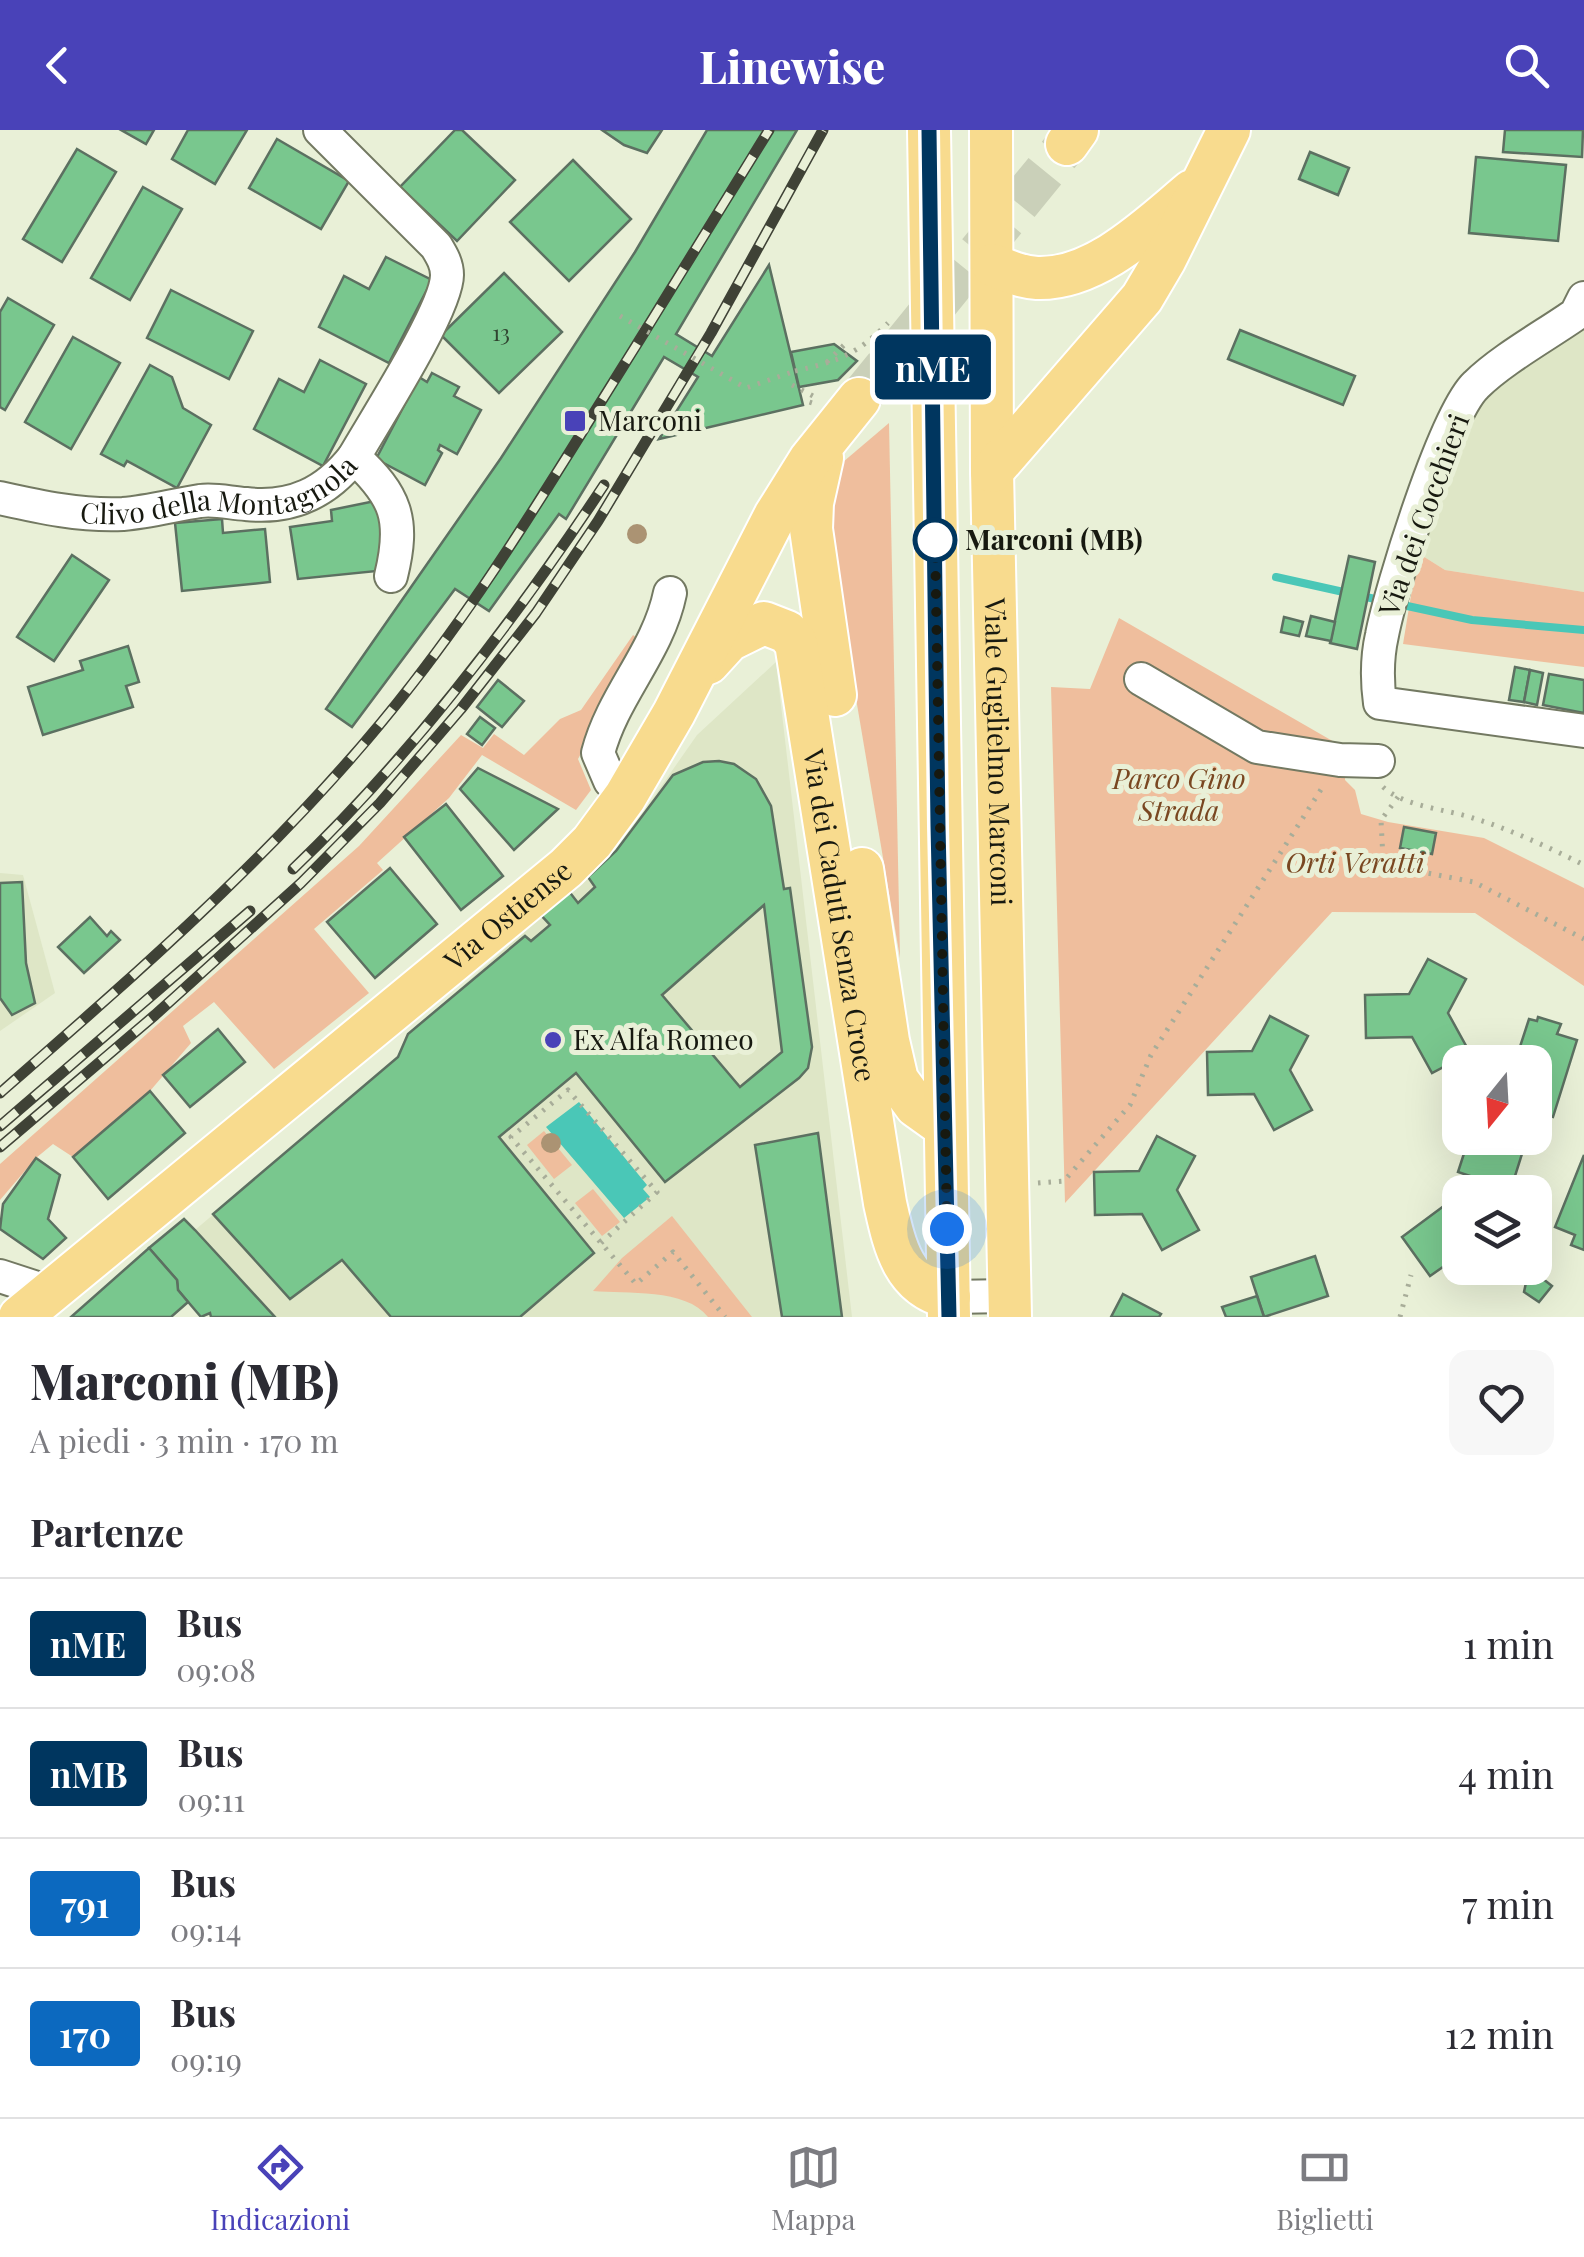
<!DOCTYPE html>
<html lang="it">
<head>
<meta charset="utf-8">
<style>
  body { margin:0; font-family:"Playfair Display",serif; background:#f7f7f7; color:#2b2b33; height:100vh; display:flex; flex-direction:column; font-size:38px; white-space:nowrap }
  * { box-sizing:border-box; margin:0 }
  p { font-size:32px; color:#7c7c81 }
  .icon { flex:none; width:55px; height:55px; fill:none; stroke:currentColor; stroke-width:2; stroke-linecap:round; stroke-linejoin:round }
  .map { position:relative; height:1187px; overflow:hidden }
  .side { display:flex; flex-direction:column; background:#fff; flex:1 }
  .side>* { flex:none }
  .badge { padding:0 20px; border-radius:8px; font-size:35px; line-height:65px }
  .needle { width:65px; rotate:198deg }
  .fabs { position:absolute; left:1442px; top:915px; display:grid; gap:20px }
  .fabs a { display:grid; place-items:center; width:110px; height:110px; border-radius:20px; background:#fff; box-shadow:0 10px 40px #0002; font-size:50px }
  .you { position:absolute; width:50px; height:50px; margin:-25px; border:8px solid #fff; border-radius:50%; background:#1a73e8; box-shadow:0 0 0 15px #1a73e833 }
  .map>.badge { position:absolute; translate:-50% -50%; box-shadow:0 0 0 5px #fff }
  h2 { padding:0 30px; font-size:38px; line-height:90px }
  .round { display:grid; place-items:center; flex:none; width:105px; height:105px; border-radius:20px; background:#f7f7f7 }
  .head { display:flex; align-items:center; justify-content:space-between; height:170px; padding:0 30px }
  h1 { font-size:48px; font-weight:800; line-height:75px }
  ul { padding:0; list-style:none }
  li { display:flex; align-items:center; gap:30px; height:130px; padding:0 30px; border-top:2px solid #e1e1e2 }
  li div { flex:1 }
  li b { display:block; font-size:38px }
  li em { font-style:normal }
  li .badge { min-width:110px; font-weight:700; text-align:center }
  header { display:flex; justify-content:space-between; align-items:center; height:130px; padding:0 30px; background:#4942b8; color:#fff; font-size:45px; font-weight:800 }
  .tab-bar { display:flex; justify-content:space-around; align-items:center; height:140px; border-top:2px solid #e1e1e2; background:#fff; font-size:28px; color:#7c7c81 }
  .tab-bar a { display:grid; justify-items:center; gap:5px }
  .tab-bar .current { color:#4942b8 }
  .map>svg:first-child { display:block }
  .built { fill:#dee6c6 }
  .green { fill:#efbe9d }
  .water { fill:#4ac7b7 }
  .lines { fill:none; stroke-linecap:round; stroke-linejoin:round }
  .stream { stroke:#4ac7b7; stroke-width:8 }
  .building { fill:#79c78e; stroke:#5c7061; stroke-width:2.5; fill-rule:evenodd }
  .major-tunnel { stroke:#cad0b9; stroke-width:42; stroke-dasharray:42 21; stroke-linecap:butt }
  .minor-casing { stroke:#737962; stroke-width:36 }
  .major-casing { stroke:#fff; stroke-width:46 }
  .path { stroke:#a8ad99; stroke-width:5; stroke-dasharray:2.5 8; stroke-linecap:butt }
  .minor { stroke:#fff; stroke-width:32 }
  .major { stroke:#f8db8e; stroke-width:42 }
  .rail-casing { stroke:#3f4236; stroke-width:11 }
  .rail { stroke:#e9f0d7; stroke-width:8; stroke-dasharray:22; stroke-linecap:butt }
  .path-bridge { stroke:#a8ad99; stroke-width:5; stroke-dasharray:2.5 8; stroke-linecap:butt }
  .tree { fill:#ab9373 }
  .line-casing { stroke:#fff; stroke-width:22 }
  .line { stroke:#00365f; stroke-width:15 }
  .walk { stroke:#171910; stroke-width:10; stroke-dasharray:0 18 }
  .poi-dot { fill:#4942b8; stroke:#e9f0d7; stroke-width:4 }
  .stop-dot { fill:#fff; stroke:#00365f; stroke-width:5 }
  .labels { text-anchor:middle; stroke-width:10; stroke-linejoin:round; paint-order:stroke }
  .number-label { font-size:22px; fill:#304430 }
  .poi-label { font-size:28px; fill:#171910; stroke:#e9f0d7; text-anchor:start }
  .street-label { font-size:28px; fill:#171910; stroke:#e9f0d7 }
  .stop-label { font-size:28px; font-weight:bold; fill:#171910; stroke:#e9f0d7; text-anchor:start }
  .park-label { font-size:28px; font-style:italic; fill:#794721; stroke:#e9f0d7 }
</style>
</head>
<body>
<header><svg class="icon" aria-label="back" viewBox="0 0 24 24"><path d="M15 5l-7 7 7 7"/></svg>Linewise<svg class="icon" aria-label="search" viewBox="0 0 24 24"><circle cx="10" cy="10" r="6"/><path d="M15 15l6 6"/></svg></header>
<div class="map">
<svg width="1584" height="1187" viewBox="0 0 1584 1187">
  <rect width="100%" height="100%" fill="#e9f0d7"/>
  <!-- built -->
  <g class="built">
    <path d="M1584,194V462L1445,440L1418,423L1472,278Z"/>
    <path d="M776,532L852,1187H275L195,1100L398,928L408,904L616,721L697,605Z"/>
    <path d="M0,743L23,745L55,863L0,901Z"/>
  </g>
  <!-- green -->
  <g class="green">
    <path d="M889,293L900,828L831,421L830,371L836,338Z"/>
    <path d="M1418,423L1445,440L1584,462V537L1403,514Z"/>
    <path d="M1119,488L1336,613H1347L1345,650L1355,660L1361,684L1388,692L1484,708L1584,758V856L1475,783L1332,782L1065,1073L1051,557L1090,559Z"/>
    <path d="M633,505L641,511L578,629L591,660L576,680L482,625L449,668L377,733L383,740L314,799L369,863L274,939L214,872L183,896L191,913L150,961L73,1027L53,1014L36,1028L0,1070V1034L359,716L461,605L483,618L494,604L524,625L560,589L581,580Z"/>
    <path d="M544,1001L572,1035L554,1049L527,1015Z"/>
    <path d="M593,1059L620,1092L602,1106L575,1073Z"/>
    <path d="M672,1086L752,1187H708C686,1158 626,1164 593,1161L622,1128Z"/>
  </g>
  <!-- water -->
  <path class="water" d="M579,972L647,1055L643,1059L650,1067L624,1088L546,997Z"/>
  <g class="lines">
    <!-- stream -->
    <g class="stream">
      <path d="M1276,447L1384,471"/>
      <path d="M1398,474L1472,490L1584,500"/>
    </g>
  </g>
  <!-- building -->
  <g class="building">
    <path d="M121,0H154L146,14Z"/>
    <path d="M188,0H247L215,54L172,29Z"/>
    <path d="M455,0H462L515,50L457,111L400,57Z"/>
    <path d="M602,0H662L647,23L624,15Z"/>
    <path d="M707,0H797L676,204L712,226L769,135L803,275L659,309L698,247L664,227L566,389L559,384L489,481L455,459L352,597L326,579L501,328L635,122Z"/>
    <path d="M1505,0H1583L1582,27L1503,22Z"/>
    <path d="M277,9L349,51L321,99L249,58Z"/>
    <path d="M77,19L116,42L62,132L23,109Z"/>
    <path d="M1310,22L1349,38L1338,65L1299,49Z"/>
    <path d="M1476,27L1566,35L1558,111L1469,103Z"/>
    <path d="M573,30L631,89L569,151L510,92Z"/>
    <path d="M143,57L182,79L130,170L91,148Z"/>
    <path d="M386,127L432,150L389,233L319,197L344,146L369,159Z"/>
    <path d="M504,143L562,202L499,263L441,205Z"/>
    <path d="M171,160L253,201L229,249L147,208Z"/>
    <path d="M8,168L54,195L5,280L0,277V182Z"/>
    <path d="M1240,200L1355,246L1343,275L1228,229Z"/>
    <path d="M73,207L120,233L71,319L25,292Z"/>
    <path d="M834,214L857,231L838,250L799,257L791,222Z"/>
    <path d="M320,230L366,254L323,336L254,299L279,249L304,262Z"/>
    <path d="M150,235L172,247L183,278L211,295L177,358L127,331L124,336L101,324Z"/>
    <path d="M432,243L459,257L454,266L481,280L457,324L440,315L438,320L442,323L425,355L376,329L419,247L427,252Z"/>
    <path d="M380,370L387,440L298,449L290,397L332,391L331,380Z"/>
    <path d="M222,389L223,403L265,399L270,452L182,461L175,393Z"/>
    <path d="M72,425L109,450L54,531L17,507Z"/>
    <path d="M1349,426L1375,432L1357,519L1330,513Z"/>
    <path d="M1311,486L1335,492L1331,511L1306,506Z"/>
    <path d="M1284,487L1303,492L1299,506L1281,502Z"/>
    <path d="M128,516L139,552L126,556L133,577L43,605L28,557L83,540L80,531Z"/>
    <path d="M1515,537L1530,540L1524,572L1509,570Z"/>
    <path d="M1530,540L1543,543L1537,575L1524,572Z"/>
    <path d="M1549,544L1584,550V583L1543,575Z"/>
    <path d="M498,550L524,571L502,597L477,577Z"/>
    <path d="M480,587L495,598L482,615L467,604Z"/>
    <path d="M719,631L734,634L756,649L771,676L784,759L790,758L812,917L808,938L799,948L665,1052L576,943L499,1007L594,1123L520,1187H391L342,1130L290,1169L213,1084L398,927L408,904L525,806L531,811L550,795L540,784L568,760L578,773L595,757L588,747L616,721L673,645L703,632ZM764,775L782,922L740,957L662,865Z"/>
    <path d="M478,638L558,679L514,720L460,659Z"/>
    <path d="M446,674L503,746L461,780L404,707Z"/>
    <path d="M1404,697L1436,703L1432,724L1400,718Z"/>
    <path d="M390,738L437,794L375,848L327,792Z"/>
    <path d="M22,752L26,833L35,873L12,885L0,868V753Z"/>
    <path d="M90,787L107,806L111,801L120,810L84,843L58,817Z"/>
    <path d="M1428,829L1466,849L1448,883L1470,923L1432,943L1412,907L1366,908L1365,865L1409,864Z"/>
    <path d="M1270,886L1308,906L1290,940L1312,980L1274,1000L1254,964L1208,965L1207,922L1252,921Z"/>
    <path d="M1538,887L1561,894L1557,904L1577,910L1553,987L1535,981V932H1515L1529,889L1537,891Z"/>
    <path d="M218,899L245,932L190,977L163,945Z"/>
    <path d="M150,961L185,1003L108,1069L73,1027Z"/>
    <path d="M818,1003L842,1187H782L755,1015Z"/>
    <path d="M1157,1006L1195,1026L1177,1060L1199,1100L1162,1120L1142,1084L1095,1085L1094,1042L1139,1041Z"/>
    <path d="M1469,1008H1527L1510,1062L1501,1060L1500,1062H1461L1471,1054L1475,1059L1479,1049L1458,1042Z"/>
    <path d="M1584,1025V1120L1571,1115L1575,1105L1555,1097Z"/>
    <path d="M36,1028L60,1045L48,1089L66,1108L43,1129L0,1099L3,1074Z"/>
    <path d="M1460,1064V1125L1430,1146L1402,1107Z"/>
    <path d="M184,1089L195,1100L275,1187H211L210,1183L201,1187L178,1160L177,1150L149,1118Z"/>
    <path d="M149,1118L177,1150L178,1160L188,1172L171,1187H71Z"/>
    <path d="M1315,1126L1328,1166L1264,1187L1251,1147Z"/>
    <path d="M1538,1145L1552,1156L1539,1172L1524,1162L1527,1148Z"/>
    <path d="M1123,1164L1161,1184L1159,1187H1111Z"/>
    <path d="M1257,1166L1264,1187H1226L1222,1177Z"/>
  </g>
  <g class="lines">
    <!-- major-tunnel -->
    <path class="major-tunnel" d="M859,269L1067,14"/>
    <!-- minor casing -->
    <g class="minor-casing">
      <g id="minor">
        <path d="M1584,168L1576,184C1546,205 1501,230 1476,255C1445,284 1391,458 1382,505C1377,527 1377,551 1380,573L1584,601"/>
        <path d="M354,327C396,366 405,389 391,446"/>
        <path id="s1" d="M0,368C40,377 81,386 123,384C149,382 174,375 200,371C216,369 230,373 246,374C292,379 326,363 354,327C374,292 447,179 447,145C447,134 442,126 436,116L320,0"/>
        <path d="M1141,549L1257,617L1340,630L1378,631"/>
        <path d="M625,667L610,651L598,623C613,565 658,522 670,463"/>
        <path d="M0,1146L49,1162"/>
        <path d="M949,1167L1010,1166"/>
      </g>
    </g>
    <!-- major casing -->
    <g class="major-casing">
      <g id="major">
        <path d="M929,0L949,1187"/>
        <path id="s2" d="M991,0L992,341L1010,1187"/>
        <path d="M1067,14L1077,0"/>
        <path d="M993,135C1007,141 1021,147 1037,148C1096,150 1150,96 1192,61"/>
        <path d="M822,328L812,373L811,399L835,565"/>
        <path d="M992,341L1142,168L1165,129L1229,0"/>
        <path id="s3" d="M708,533L729,510L764,493L787,502L796,513L885,1073C894,1113 902,1157 949,1167"/>
        <path d="M862,739L888,911L897,950L916,976L944,996"/>
        <path id="s4" d="M20,1187L566,738L592,712L625,667L674,583L775,386L810,330L859,269"/>
      </g>
    </g>
    <!-- path -->
    <g class="path">
      <path d="M827,232L844,215"/>
      <path d="M795,241C839,231 856,225 888,193"/>
      <path d="M792,255L813,266L809,272L812,273"/>
      <path d="M1383,657C1405,677 1446,679 1473,688C1512,700 1548,717 1584,735"/>
      <path d="M1398,667L1381,690L1383,729L1427,743L1474,752L1584,809"/>
      <path d="M1038,1053L1064,1051L1130,975L1151,925L1322,658"/>
      <path d="M601,1113L657,1062L568,960L511,1007L636,1154L673,1122L725,1187"/>
      <path d="M1400,1187L1411,1145"/>
    </g>
    <!-- minor -->
    <use href="#minor" class="minor"/>
    <!-- major -->
    <use href="#major" class="major"/>
    <!-- rail casing -->
    <g class="rail-casing">
      <g id="rail">
        <path d="M293,739C412,625 513,493 604,355"/>
        <path d="M0,963C145,836 295,706 413,553C480,467 537,375 594,283C653,189 711,94 769,0"/>
        <path d="M0,996L250,781"/>
        <path d="M0,1017L155,885L301,753L380,673L461,579L536,483L598,391L711,203L823,0"/>
      </g>
    </g>
    <!-- rail -->
    <use href="#rail" class="rail"/>
    <!-- path-bridge -->
    <path class="path-bridge" d="M620,186L746,258L795,241"/>
  </g>
  <!-- trees -->
  <g class="tree">
    <circle cx="637" cy="404" r="10"/>
    <circle cx="551" cy="1013" r="10"/>
  </g>
  <g class="lines">
    <!-- line casing -->
    <g class="line-casing">
      <path id="line" d="M929,0L938,696L949,1187"/>
    </g>
    <!-- line -->
    <use href="#line" class="line"/>
    <!-- walk -->
    <path class="walk" d="M935,410L947,1099"/>
  </g>
  <!-- markers -->
  <g class="poi-dot">
    <rect x="563" y="279" width="24" height="24" rx="5"/>
    <circle cx="553" cy="910" r="10"/>
  </g>
  <circle class="stop-dot" cx="935" cy="410" r="20"/>
  <g class="labels">
    <!-- number labels -->
    <g class="number-label">
      <text x="501" y="211">13</text>
    </g>
    <!-- poi labels -->
    <g class="poi-label">
      <text x="598" y="301">Marconi</text>
      <text x="573" y="920">Ex Alfa Romeo</text>
    </g>
    <!-- street labels -->
    <g class="street-label">
      <text dy="10" stroke="none"><textPath href="#s1" startOffset="225">Clivo della Montagnola</textPath></text>
      <text transform="translate(1424 385) rotate(-70)" y="10">Via dei Cocchieri</text>
      <text dy="10" stroke="none"><textPath href="#s2" startOffset="622">Viale Guglielmo Marconi</textPath></text>
      <text dy="10" stroke="none"><textPath href="#s4" startOffset="632">Via Ostiense</textPath></text>
      <text dy="10" stroke="none"><textPath href="#s3" startOffset="385">Via dei Caduti Senza Croce</textPath></text>
    </g>
    <!-- stop labels -->
    <g class="stop-label">
      <text x="965" y="420">Marconi (MB)</text>
    </g>
    <!-- park labels -->
    <g class="park-label">
      <text x="1179" y="659">Parco Gino<tspan x="1179" dy="32">Strada</tspan></text>
      <text x="1355" y="743">Orti Veratti</text>
    </g>
  </g>
</svg>
<div class="fabs">
<a><svg class="needle" viewBox="-14 -14 28 28"><path d="M0-13l5 13h-10z" fill="#e53935"/><path d="M0 13l5-13h-10z" fill="#7c7c81"/></svg></a>
<a><svg class="icon" aria-label="layers" viewBox="0 0 24 24"><path d="M12 4l9 5-9 5-9-5zM3 14l9 5 9-5"/></svg></a>
</div>
<div class="you" style="left:947px;top:1099px"></div>
<b class="badge" style="left:933px;top:237px;background:#00365f;color:#fff">nME</b>
</div>
<section class="side">
<div class="head"><div><h1>Marconi (MB)</h1><p>A piedi · 3 min · 170 m</p></div><a class="round"><svg class="icon" aria-label="heart" viewBox="0 0 24 24"><path d="M12 20l-8-8c-3-5 5-10 8-4 3-6 11-1 8 4z"/></svg></a></div>
<h2>Partenze</h2>
<ul>
<li><span class="badge" style="background:#00365f;color:#fff">nME</span><div><b>Bus</b><p>09:08</p></div><em>1 min</em></li>
<li><span class="badge" style="background:#00365f;color:#fff">nMB</span><div><b>Bus</b><p>09:11</p></div><em>4 min</em></li>
<li><span class="badge" style="background:#0c69bf;color:#fff">791</span><div><b>Bus</b><p>09:14</p></div><em>7 min</em></li>
<li><span class="badge" style="background:#0c69bf;color:#fff">170</span><div><b>Bus</b><p>09:19</p></div><em>12 min</em></li>
</ul>
</section>
<nav class="tab-bar">
<a class="current"><svg class="icon" aria-label="directions" viewBox="0 0 24 24"><path d="M12 3l9 9-9 9-9-9zM9 14v-3h6M13 9l2 2-2 2"/></svg>Indicazioni</a>
<a><svg class="icon" aria-label="map" viewBox="0 0 24 24"><path d="M3 6l6-2 6 2 6-2v14l-6 2-6-2-6 2zM9 4v14M15 6v14"/></svg>Mappa</a>
<a><svg class="icon" aria-label="tickets" viewBox="0 0 24 24"><path d="M3 7h18v10H3zM15 7v10"/></svg>Biglietti</a>
</nav>
</body>
</html>
